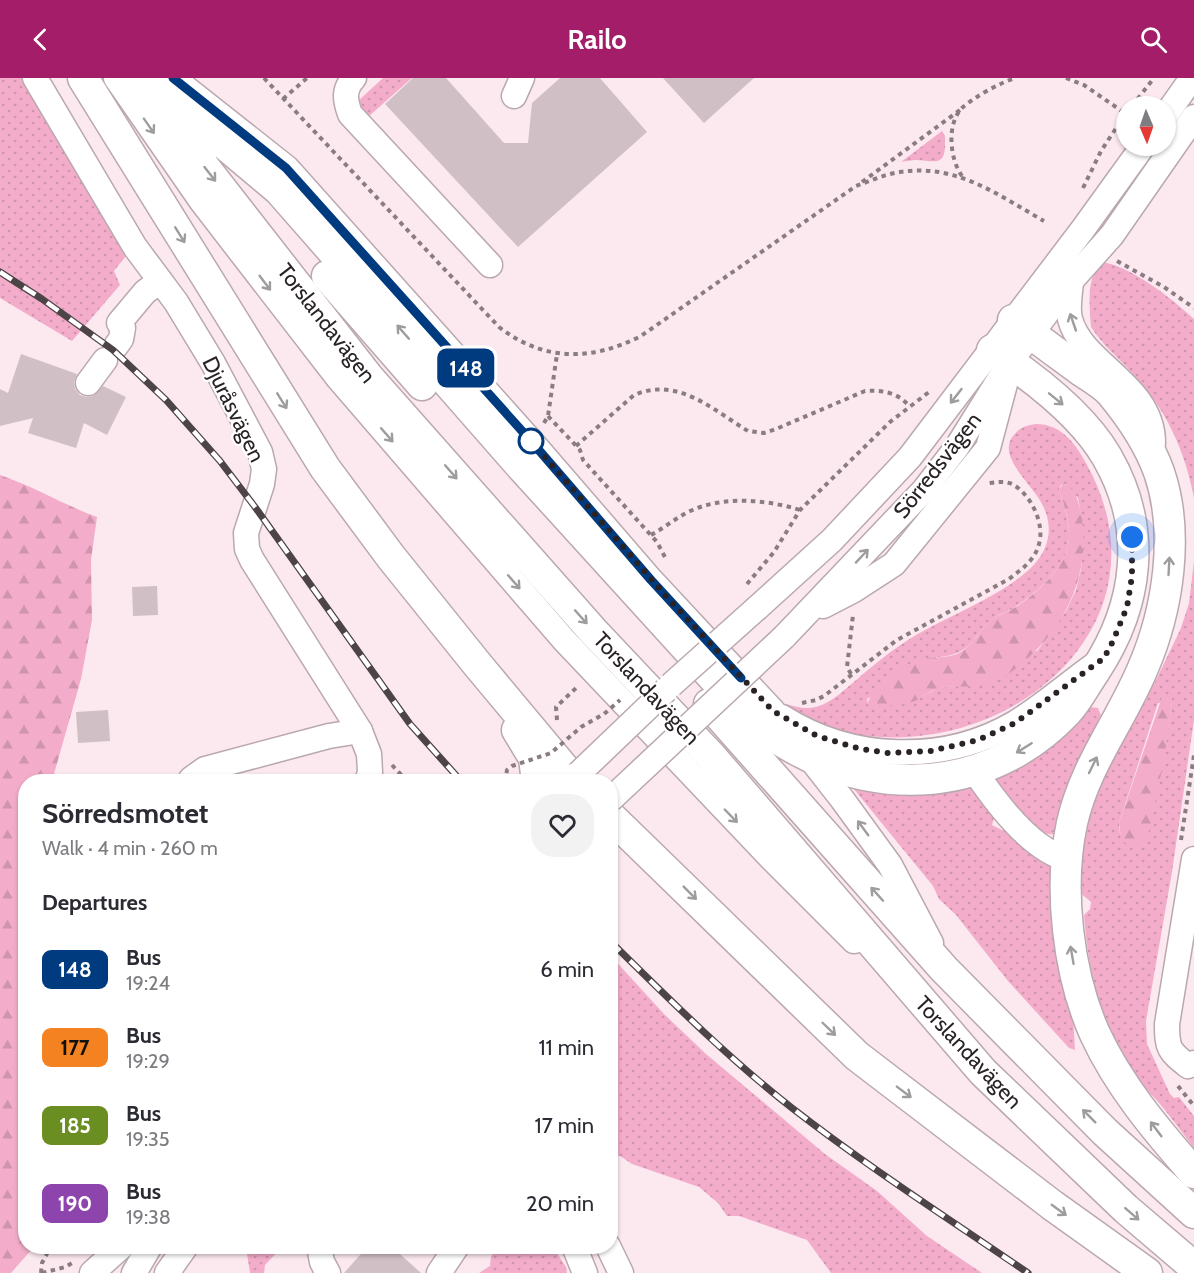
<!DOCTYPE html>
<html lang="en">
<head>
<meta charset="utf-8">
<style>
  body { margin:0; font-family:Cabin,sans-serif; background:#f2f2f3; color:#2b2b33; height:100vh; display:flex; flex-direction:column; font-size:22px; white-space:nowrap }
  * { box-sizing:border-box; margin:0 }
  p { font-size:20px; color:#7c7c81 }
  .icon { flex:none; width:33px; height:33px; fill:none; stroke:currentColor; stroke-width:2; stroke-linecap:round; stroke-linejoin:round }
  .map { position:relative; flex:1; overflow:hidden }
  .panel { position:absolute; left:18px; top:696px; width:600px; height:480px; display:flex; flex-direction:column; background:#fff; border-radius:24px; box-shadow:0 2px 4px #0004 }
  .panel>* { flex:none }
  .badge { padding:0 12px; border-radius:9px; font-size:21px; line-height:39px }
  .needle { width:39px; rotate:178deg }
  .tools { position:absolute; left:1116px; top:18px; display:grid; gap:12px }
  .tools a { display:grid; place-items:center; width:60px; height:60px; border-radius:50%; background:#fff; box-shadow:0 2px 4px #0004; font-size:30px }
  .you { position:absolute; width:30px; height:30px; margin:-15px; border:4px solid #fff; border-radius:50%; background:#1a73e8; box-shadow:0 0 0 9px #1a73e833 }
  .map>.badge { position:absolute; translate:-50% -50%; box-shadow:0 0 0 3px #fff }
  h2 { padding:0 24px; font-size:22px; line-height:54px }
  .round { display:grid; place-items:center; flex:none; width:63px; height:63px; border-radius:24px; background:#f2f2f3 }
  .summary { display:flex; align-items:center; justify-content:space-between; height:102px; padding:0 24px }
  h1 { font-size:28px; font-weight:700; line-height:45px }
  ul { padding:0; list-style:none }
  li { display:flex; align-items:center; gap:18px; height:78px; padding:0 24px }
  li div { flex:1 }
  li b { display:block; font-size:22px }
  li em { font-style:normal }
  li .badge { min-width:66px; font-weight:700; text-align:center }
  header { display:flex; justify-content:space-between; align-items:center; height:78px; padding:0 24px; background:#a31d69; color:#fff; font-size:27px; font-weight:700 }
  .map>svg:first-child { display:block }
  .grass { fill:url(#grass-dots); fill-rule:evenodd }
  .forest { fill:url(#forest-firs) }
  .building { fill:#d1bfc6 }
  .lines { fill:none; stroke-linecap:round; stroke-linejoin:round }
  .minor-casing { stroke:#baa8af; stroke-width:27 }
  .major-casing { stroke:#baa8af; stroke-width:33 }
  .path { stroke:#897d81; stroke-width:4; stroke-dasharray:4.5 4.5; stroke-linecap:butt }
  .minor { stroke:#fff; stroke-width:24 }
  .major { stroke:#fff; stroke-width:30 }
  .rail-casing { stroke:#4c4447; stroke-width:7 }
  .rail { stroke:#fff; stroke-width:4.5; stroke-dasharray:14; stroke-linecap:butt }
  .minor-bridge-casing { stroke:#baa8af; stroke-width:27; stroke-linecap:butt }
  .major-bridge-casing { stroke:#baa8af; stroke-width:33; stroke-linecap:butt }
  .path-bridge { stroke:#897d81; stroke-width:4; stroke-dasharray:4.5 4.5; stroke-linecap:butt }
  .minor-bridge { stroke:#fff; stroke-width:24 }
  .major-bridge { stroke:#fff; stroke-width:30 }
  .oneway { stroke:#9f9c9d }
  .line-casing { stroke:#fff; stroke-width:14 }
  .line { stroke:#003b80; stroke-width:9 }
  .walk { stroke:#292325; stroke-width:6; stroke-dasharray:0 10.8 }
  .stop-dot { fill:#fff; stroke:#003b80; stroke-width:3 }
  .labels { text-anchor:middle; stroke-width:4.5; stroke-linejoin:round; paint-order:stroke }
  .street-label { font-size:22px; fill:#292325; stroke:#fff }
</style>
</head>
<body>
<header><svg class="icon" aria-label="back" viewBox="0 0 24 24"><path d="M15 5l-7 7 7 7"/></svg>Railo<svg class="icon" aria-label="search" viewBox="0 0 24 24"><circle cx="10" cy="10" r="6"/><path d="M15 15l6 6"/></svg></header>
<div class="map">
<svg width="1194" height="1195" viewBox="0 0 1194 1195">
  <defs>
    <pattern id="grass-dots" width="8" height="8" patternUnits="userSpaceOnUse" patternTransform="scale(1.5)"><rect width="8" height="8" fill="#f3adcb"/><path d="M2 2h.1M6 6h.1" fill="none" stroke="#d095ae" stroke-width="1.8" stroke-linecap="round"/></pattern>
    <pattern id="forest-firs" width="22" height="20" patternUnits="userSpaceOnUse" patternTransform="scale(1.5)"><rect width="22" height="20" fill="#f3adcb"/><path d="M5 1l3.5 6h-7zM16 11l3.5 6h-7z" fill="#d095ae"/></pattern>
  </defs>
  <rect width="100%" height="100%" fill="#fce9f0"/>
  <!-- grass -->
  <g class="grass">
    <path d="M0,0H46L142,158L114,193L120,207L72,263L0,220Z"/>
    <path d="M383,0H412L368,39L358,23Z"/>
    <path d="M942,53C946,58 945,61 945,67C945,90 932,82 916,82C912,82 906,83 901,84Z"/>
    <path d="M1103,184C1134,190 1171,220 1194,241V420C1185,373 1167,333 1134,297C1120,281 1102,267 1091,249C1090,231 1085,196 1103,184Z"/>
    <path d="M1036,346C1061,346 1075,365 1086,385C1178,549 1002,689 844,654C825,650 808,639 790,631L786,626C798,630 810,632 822,627C834,622 845,611 855,603C871,589 888,575 905,564C943,538 1026,511 1044,472C1051,457 1050,442 1043,428C1035,409 996,379 1013,358C1019,350 1026,347 1036,346ZM1065,406L1078,420L1081,437L1083,470L1081,491L1076,512L1066,533L1038,572L965,607L938,610L914,623L868,627L867,621L937,579C975,577 971,556 996,539C1002,535 1010,533 1016,528C1038,514 1067,489 1069,461C1070,444 1064,427 1059,411L1061,407Z"/>
    <path d="M1194,483V642L1172,794L1146,943L1147,966L1170,1016L1174,1020L1179,1019L1194,1038V1070C1182,1055 1155,1015 1141,1009C1132,994 1123,980 1115,964C1096,925 1087,881 1084,837L1090,831L1091,824L1078,813L1083,757L1095,712L1156,602L1181,550L1189,525ZM1172,624L1167,657L1120,756L1119,745L1158,625Z"/>
    <path d="M1090,629L1098,630L1101,637L1077,687L1056,757L1041,755L998,712L992,697L1046,672L1066,655Z"/>
    <path d="M968,706L977,713L995,736L992,747L1002,752L1013,755L1035,772L1052,791L1073,937L1075,972L1069,970L1008,903L956,837L939,821L933,808L853,710L867,712Z"/>
    <path d="M611,878L664,936L706,976L825,1076L877,1113L927,1158L982,1195H831L807,1162L739,1138H727L718,1125L699,1109L632,1086L620,1078H611Z"/>
    <path d="M498,1168L553,1169L566,1189L567,1195H479L490,1188L491,1178Z"/>
    <path d="M246,1169V1168L282,1169L265,1187L264,1195H250Z"/>
  </g>
  <!-- forest -->
  <g class="forest">
    <path d="M0,397C33,408 64,427 97,439L91,482L92,542L81,601L52,703L26,704V1168L34,1169L11,1195H0Z"/>
    <path d="M1063,406C1076,409 1078,423 1081,435C1092,498 1065,552 1015,591C1008,596 1000,602 992,605C975,611 955,606 937,611C930,613 924,618 917,622C905,628 881,629 868,627C866,614 904,587 916,583C929,578 944,581 957,576C973,569 979,551 993,541C1000,536 1010,533 1017,528C1039,513 1067,489 1069,460C1070,443 1064,427 1059,411Z"/>
    <path d="M1163,616L1172,617V624L1164,682L1149,753L1141,765L1132,768L1126,766L1121,760L1119,745Z"/>
  </g>
  <!-- building -->
  <g class="building">
    <path d="M413,0H446L504,65H528L532,25L560,0H600L647,54L518,169L385,26Z"/>
    <path d="M663,0H754L704,45Z"/>
    <path d="M21,276L77,296L74,304L75,311L80,317L87,319L93,318L103,308L126,319L107,357L84,345L76,370L28,355L33,340L0,348V311L8,315Z"/>
    <path d="M157,508L158,537L133,538L132,509Z"/>
    <path d="M108,632L110,663L78,665L76,634Z"/>
    <path d="M368,1168H391L421,1195H344Z"/>
  </g>
  <g class="lines">
    <!-- minor casing -->
    <g class="minor-casing">
      <g id="minor">
        <path d="M35,0L135,169L176,224L213,285L260,374L264,391L262,406L246,455L247,471L252,482L360,653L369,676L370,694L367,704"/>
        <path d="M116,0L202,124L338,300L564,562L771,780L854,863"/>
        <path d="M354,0C343,12 345,22 350,36L490,187"/>
        <path d="M182,7L287,90L531,363L651,502L773,633L842,721L890,787L931,865"/>
        <path d="M514,18L522,0"/>
        <path d="M1166,37L1192,0"/>
        <path d="M1071,204C1070,216 1067,230 1070,241C1082,287 1153,306 1153,365"/>
        <path d="M116,268L121,261L123,250L119,245L145,214L160,203"/>
        <path d="M88,305L105,282"/>
        <path d="M823,528L854,512L894,486L988,370L1005,306"/>
        <path d="M757,530L832,462L910,379L1083,151L1143,68"/>
        <path d="M784,559L924,412L957,369L1010,284L1071,203L1112,157L1194,39"/>
        <path d="M782,639C851,683 943,687 1015,645C1043,628 1070,604 1097,585"/>
        <path d="M974,692C994,722 1031,773 1068,781"/>
        <path d="M190,704L191,701L205,691L329,658L360,653"/>
        <path d="M1194,781L1167,946C1167,971 1169,973 1188,988L1194,985"/>
        <path d="M319,1168L322,1184L328,1195"/>
        <path d="M574,1168L585,1195"/>
        <path d="M608,1168L621,1195"/>
        <path d="M92,1195L122,1168"/>
        <path d="M134,1195L150,1168"/>
        <path d="M167,1195L186,1168"/>
        <path d="M439,1195L457,1168"/>
      </g>
    </g>
    <!-- major casing -->
    <g class="major-casing">
      <g id="major">
        <path d="M83,0L325,390L391,479L477,586L573,701"/>
        <path d="M135,0L369,300L593,553L711,678L983,994L1126,1131L1194,1189"/>
        <path d="M167,0L216,64"/>
        <path d="M204,49L279,112L519,386L749,639C842,720 979,727 1067,634C1078,622 1086,606 1095,593C1139,526 1148,450 1107,379C1082,336 1033,299 992,272"/>
        <path d="M327,198L422,307"/>
        <path d="M1013,242C1035,259 1057,275 1080,292C1090,299 1103,306 1111,315C1130,338 1149,366 1159,394C1180,455 1168,532 1143,590C1121,643 1085,687 1072,745C1058,810 1068,896 1095,956C1119,1008 1157,1053 1194,1095"/>
        <path d="M709,626L944,891L1105,1054L1194,1135"/>
        <path d="M517,652L534,680L537,704"/>
        <path d="M610,738L857,978L1052,1127L1147,1195"/>
      </g>
    </g>
    <!-- path -->
    <g class="path">
      <path d="M264,0L499,249C544,284 592,283 641,258L856,108C870,103 885,96 900,94C956,85 998,117 1044,143"/>
      <path d="M1066,0L1084,7L1126,36"/>
      <path d="M283,21L307,0"/>
      <path d="M1132,28L1154,0"/>
      <path d="M962,98C950,82 946,46 962,30C974,19 1001,4 1016,0"/>
      <path d="M862,104L960,32"/>
      <path d="M1083,110L1101,73L1126,35"/>
      <path d="M1117,183L1164,209L1194,230"/>
      <path d="M548,338L580,372L583,382L657,464L667,483"/>
      <path d="M544,345L548,338L557,276"/>
      <path d="M576,368L634,317C678,298 713,332 748,353L764,355L776,351L865,313C882,312 898,314 910,329"/>
      <path d="M651,457C666,449 679,437 695,431C727,418 768,422 800,432"/>
      <path d="M747,506L774,474L800,432L890,344L929,314"/>
      <path d="M851,596L847,589L853,537"/>
      <path d="M802,625L816,622L824,618L897,562L1009,501C1022,491 1035,482 1039,466C1045,446 1031,416 1012,406C1005,403 997,404 989,405"/>
      <path d="M557,642L556,629L576,610"/>
      <path d="M392,687L408,704"/>
      <path d="M1181,762L1194,677"/>
      <path d="M1178,1008L1194,1028"/>
      <path d="M41,1195L42,1185L51,1168"/>
      <path d="M42,1195L65,1189L72,1185"/>
    </g>
    <!-- minor -->
    <use href="#minor" class="minor"/>
    <!-- major -->
    <use href="#major" class="major"/>
    <!-- rail casing -->
    <g class="rail-casing">
      <g id="rail">
        <path d="M0,194L42,221L113,272L166,322L220,383L255,429L410,646L462,704"/>
        <path d="M610,863C669,921 727,979 792,1030C868,1089 949,1141 1028,1195"/>
      </g>
    </g>
    <!-- rail -->
    <use href="#rail" class="rail"/>
    <!-- minor-bridge casing -->
    <g class="minor-bridge-casing">
      <g id="minor-bridge">
        <path d="M671,607L757,530"/>
        <path d="M573,701L666,612"/>
        <path d="M610,722L784,559"/>
      </g>
    </g>
    <!-- major-bridge casing -->
    <g class="major-bridge-casing">
      <path id="major-bridge" d="M573,701L576,704"/>
    </g>
    <!-- path-bridge -->
    <path class="path-bridge" d="M505,704L507,692L512,688L551,675L581,649L604,636L620,622"/>
    <!-- minor-bridge -->
    <use href="#minor-bridge" class="minor-bridge"/>
    <!-- major-bridge -->
    <use href="#major-bridge" class="major-bridge"/>
  </g>
  <!-- one-way arrows -->
  <defs><path id="oneway-shaft" d="M-6 0H5M1.5-3L5.5 0L1.5 3" fill="none" stroke-width="1.6" stroke-linecap="round" stroke-linejoin="round" transform="scale(1.5)"/></defs>
  <g class="oneway">
    <use href="#oneway-shaft" transform="translate(149 48) rotate(55)"/>
    <use href="#oneway-shaft" transform="translate(210 96) rotate(52)"/>
    <use href="#oneway-shaft" transform="translate(180 157) rotate(58)"/>
    <use href="#oneway-shaft" transform="translate(265 205) rotate(53)"/>
    <use href="#oneway-shaft" transform="translate(1073 244) rotate(-109)"/>
    <use href="#oneway-shaft" transform="translate(403 254) rotate(-131)"/>
    <use href="#oneway-shaft" transform="translate(956 318) rotate(128)"/>
    <use href="#oneway-shaft" transform="translate(1056 321) rotate(39)"/>
    <use href="#oneway-shaft" transform="translate(282 323) rotate(58)"/>
    <use href="#oneway-shaft" transform="translate(387 357) rotate(49)"/>
    <use href="#oneway-shaft" transform="translate(451 394) rotate(49)"/>
    <use href="#oneway-shaft" transform="translate(862 478) rotate(-47)"/>
    <use href="#oneway-shaft" transform="translate(1169 488) rotate(-87)"/>
    <use href="#oneway-shaft" transform="translate(514 504) rotate(49)"/>
    <use href="#oneway-shaft" transform="translate(581 539) rotate(48)"/>
    <use href="#oneway-shaft" transform="translate(1024 670) rotate(148)"/>
    <use href="#oneway-shaft" transform="translate(1093 687) rotate(-64)"/>
    <use href="#oneway-shaft" transform="translate(731 738) rotate(46)"/>
    <use href="#oneway-shaft" transform="translate(863 750) rotate(-126)"/>
    <use href="#oneway-shaft" transform="translate(690 815) rotate(45)"/>
    <use href="#oneway-shaft" transform="translate(877 816) rotate(-132)"/>
    <use href="#oneway-shaft" transform="translate(1072 877) rotate(-100)"/>
    <use href="#oneway-shaft" transform="translate(829 951) rotate(44)"/>
    <use href="#oneway-shaft" transform="translate(904 1014) rotate(37)"/>
    <use href="#oneway-shaft" transform="translate(1089 1038) rotate(-135)"/>
    <use href="#oneway-shaft" transform="translate(1156 1051) rotate(-127)"/>
    <use href="#oneway-shaft" transform="translate(1059 1132) rotate(36)"/>
    <use href="#oneway-shaft" transform="translate(1132 1136) rotate(41)"/>
  </g>
  <g class="lines">
    <!-- line casing -->
    <g class="line-casing">
      <path id="line" d="M173,0L286,90L531,363L651,502L741,600"/>
    </g>
    <!-- line -->
    <use href="#line" class="line"/>
    <!-- walk -->
    <path class="walk" d="M531,363L666,518L773,633L817,658L861,671L888,675L931,673L978,662L1015,645L1104,580L1113,563L1127,529L1132,498V459"/>
  </g>
  <!-- markers -->
  <circle class="stop-dot" cx="531" cy="363" r="12"/>
  <g class="labels">
    <!-- street labels -->
    <g class="street-label">
      <text transform="translate(327 245) rotate(52)" y="8">Torslandavägen</text>
      <text transform="translate(234 331) rotate(64)" y="8">Djuråsvägen</text>
      <text transform="translate(937 387) rotate(-52)" y="8">Sörredsvägen</text>
      <text transform="translate(647 610) rotate(47)" y="8">Torslandavägen</text>
      <text transform="translate(969 974) rotate(47)" y="8">Torslandavägen</text>
    </g>
  </g>
</svg>
<div class="tools">
<a><svg class="needle" viewBox="-14 -14 28 28"><path d="M0-13l5 13h-10z" fill="#e53935"/><path d="M0 13l5-13h-10z" fill="#7c7c81"/></svg></a>
</div>
<div class="you" style="left:1132px;top:459px"></div>
<b class="badge" style="left:466px;top:290px;background:#003b80;color:#fff">148</b>
<section class="panel">
<div class="summary"><div><h1>Sörredsmotet</h1><p>Walk · 4 min · 260 m</p></div><a class="round"><svg class="icon" aria-label="heart" viewBox="0 0 24 24"><path d="M12 20l-8-8c-3-5 5-10 8-4 3-6 11-1 8 4z"/></svg></a></div>
<h2>Departures</h2>
<ul>
<li><span class="badge" style="background:#003b80;color:#fff">148</span><div><b>Bus</b><p>19:24</p></div><em>6 min</em></li>
<li><span class="badge" style="background:#f58220;color:#111">177</span><div><b>Bus</b><p>19:29</p></div><em>11 min</em></li>
<li><span class="badge" style="background:#6b8e23;color:#fff">185</span><div><b>Bus</b><p>19:35</p></div><em>17 min</em></li>
<li><span class="badge" style="background:#8e44ad;color:#fff">190</span><div><b>Bus</b><p>19:38</p></div><em>20 min</em></li>
</ul>
</section>
</div>
</body>
</html>
